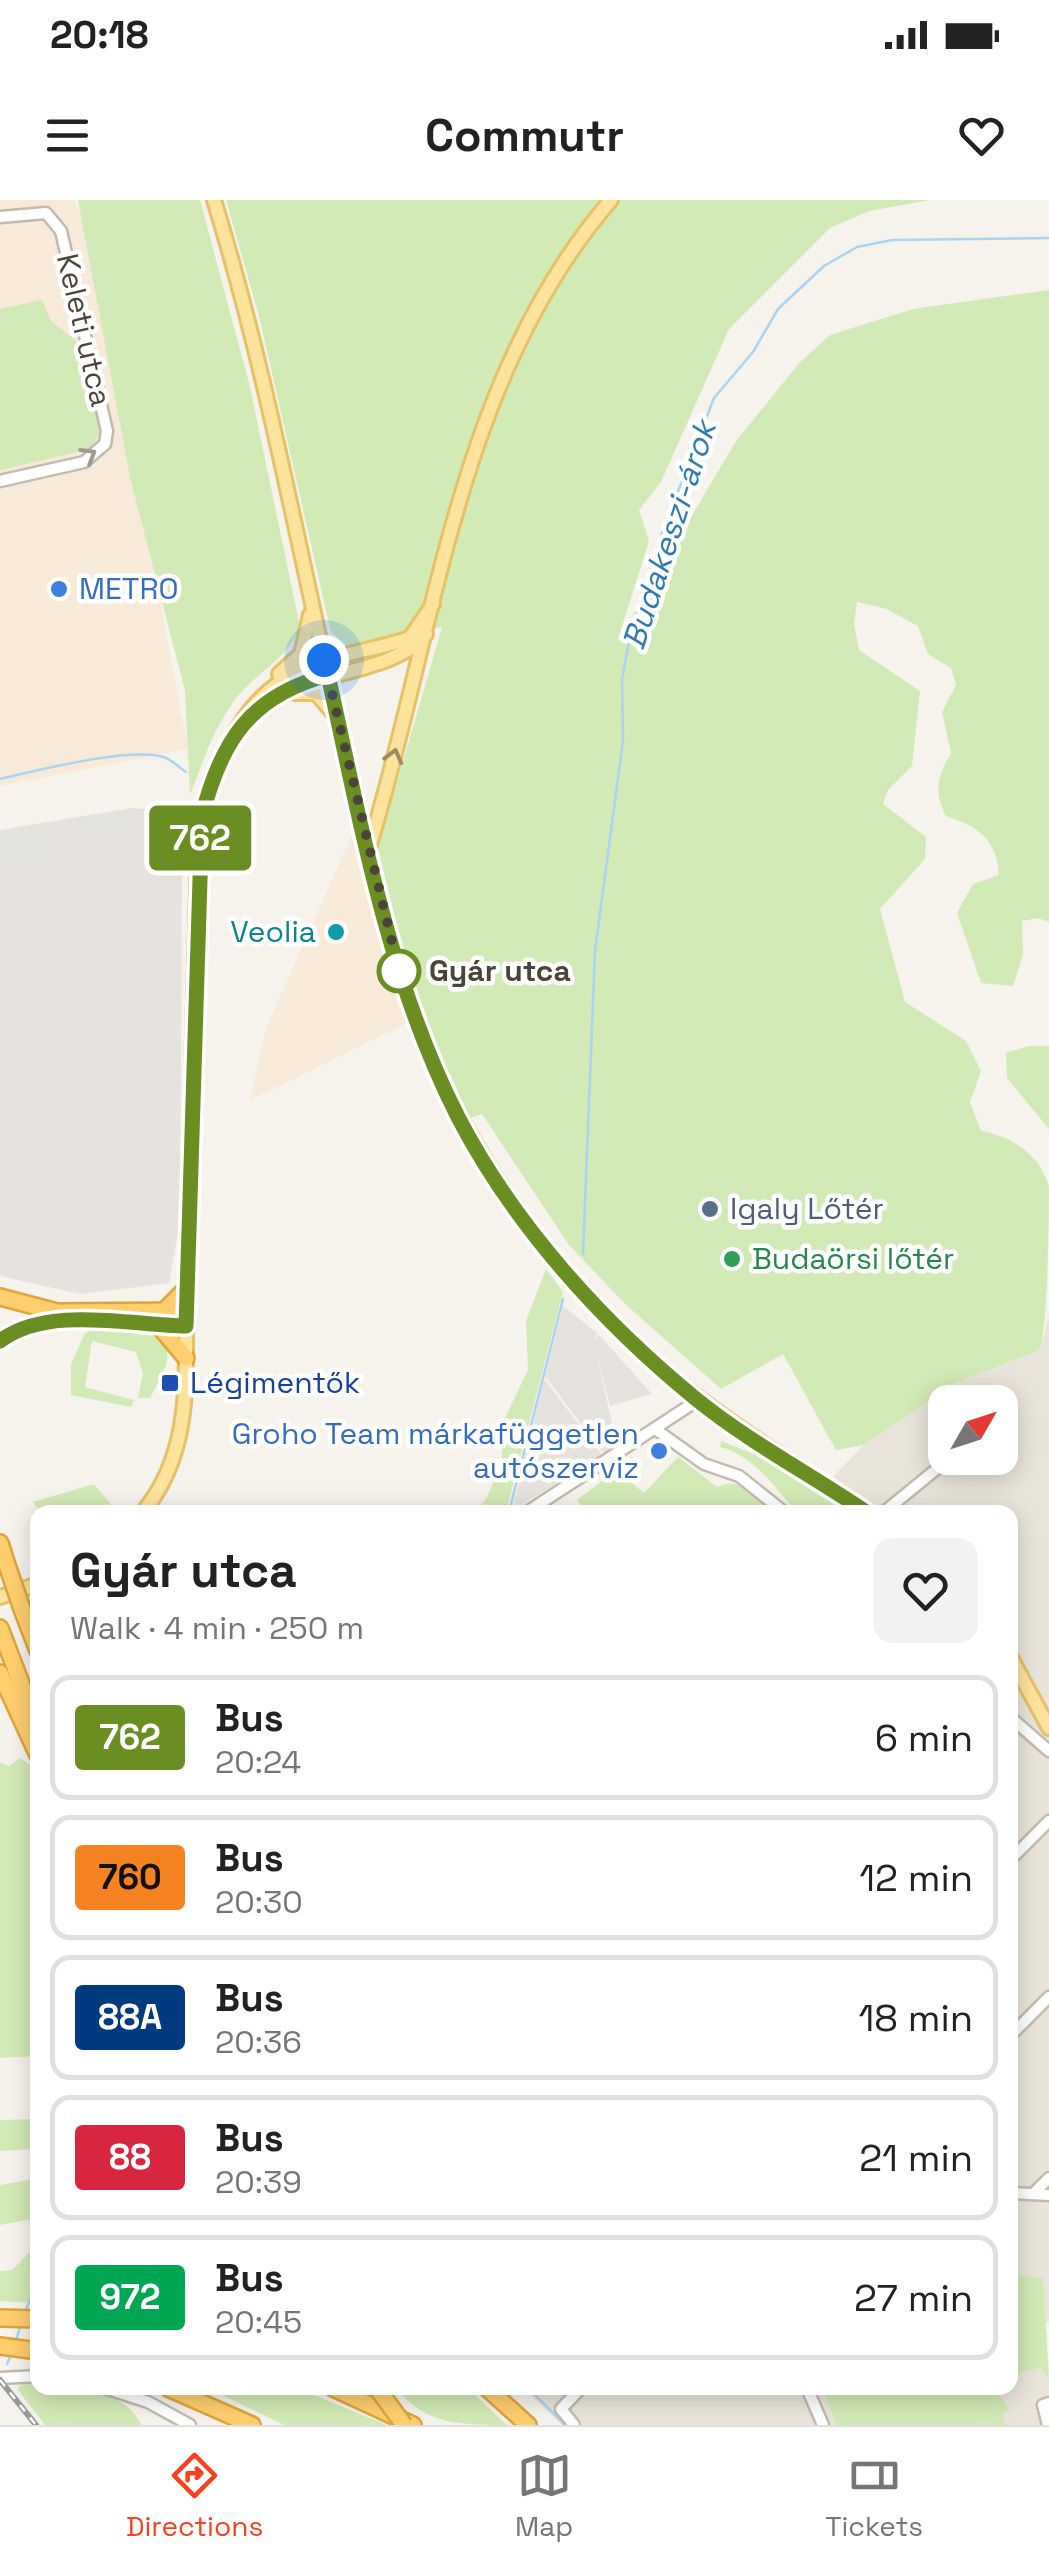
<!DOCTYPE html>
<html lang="en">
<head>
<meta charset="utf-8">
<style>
  body { margin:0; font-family:"Space Grotesk",sans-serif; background:#f2f2f2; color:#222; height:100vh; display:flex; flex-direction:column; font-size:38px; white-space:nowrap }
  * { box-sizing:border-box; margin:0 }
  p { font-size:32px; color:#767676 }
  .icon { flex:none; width:55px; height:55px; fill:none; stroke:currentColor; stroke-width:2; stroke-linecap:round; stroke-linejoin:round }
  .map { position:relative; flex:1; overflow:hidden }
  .side { position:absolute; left:30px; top:1305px; width:988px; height:890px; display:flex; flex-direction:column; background:#fff; border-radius:20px; box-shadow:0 5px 25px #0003 }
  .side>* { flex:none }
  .badge { padding:0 20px; border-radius:8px; font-size:35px; line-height:65px }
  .needle { width:65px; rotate:51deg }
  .buttons { position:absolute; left:928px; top:1185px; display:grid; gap:20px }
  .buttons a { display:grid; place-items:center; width:90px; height:90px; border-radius:20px; background:#fff; box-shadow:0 5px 25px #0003; font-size:50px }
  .you { position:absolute; width:50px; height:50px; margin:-25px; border:8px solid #fff; border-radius:50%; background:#1a73e8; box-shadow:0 0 0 15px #1a73e833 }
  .map>.badge { position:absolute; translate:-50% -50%; box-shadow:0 0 0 5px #fff }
  .round { display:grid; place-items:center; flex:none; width:105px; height:105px; border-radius:20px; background:#f2f2f2 }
  .summary { display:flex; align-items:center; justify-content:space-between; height:170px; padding:0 40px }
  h1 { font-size:48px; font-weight:600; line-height:75px }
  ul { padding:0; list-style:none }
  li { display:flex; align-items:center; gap:30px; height:125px; margin:0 20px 15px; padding:0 20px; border:5px solid #e0e0e0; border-radius:20px }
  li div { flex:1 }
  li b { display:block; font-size:38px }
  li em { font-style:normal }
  li .badge { min-width:110px; font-weight:700; text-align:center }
  .status { display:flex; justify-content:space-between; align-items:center; height:70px; padding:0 50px; background:#fff; direction:ltr }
  .status svg { height:28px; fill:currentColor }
  header { display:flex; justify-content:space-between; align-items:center; height:130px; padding:0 40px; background:#fff; font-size:45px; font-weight:600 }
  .tabs { display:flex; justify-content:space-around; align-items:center; height:140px; border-top:2px solid #e0e0e0; background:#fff; font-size:28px; color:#767676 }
  .tabs a { display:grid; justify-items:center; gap:5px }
  .tabs .current { color:#fc3f1d }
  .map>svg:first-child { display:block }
  .residential { fill:#eae5da; fill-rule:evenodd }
  .commercial { fill:#f7ead8 }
  .industrial { fill:#e6e2dd }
  .green { fill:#d2eab5 }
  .parking { fill:#e5e3e0 }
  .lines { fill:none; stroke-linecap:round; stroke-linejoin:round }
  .stream { stroke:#a9d4f2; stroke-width:2.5 }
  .minor-casing { stroke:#c2bbae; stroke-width:15 }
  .major-casing { stroke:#e6c16a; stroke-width:18 }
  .highway-casing { stroke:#e0a43c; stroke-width:20 }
  .minor { stroke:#fff; stroke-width:10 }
  .major { stroke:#ffe39c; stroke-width:12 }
  .highway { stroke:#ffcf6e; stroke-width:15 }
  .rail-casing { stroke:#9a9a9a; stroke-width:6 }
  .rail { stroke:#fff; stroke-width:2.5; stroke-dasharray:8; stroke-linecap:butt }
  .highway-bridge-casing { stroke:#e0a43c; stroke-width:20; stroke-linecap:butt }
  .highway-bridge { stroke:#ffcf6e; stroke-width:15 }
  .oneway { stroke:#9c9892 }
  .oneway2 { stroke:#9c8c66 }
  .line-casing { stroke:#fff; stroke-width:22 }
  .line { stroke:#6b8e23; stroke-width:15 }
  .walk { stroke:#4b4439; stroke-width:10; stroke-dasharray:0 18 }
  .shop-dot { fill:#3f7fe0; stroke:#fff; stroke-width:4 }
  .culture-dot { fill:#0f9aa8; stroke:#fff; stroke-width:4 }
  .stop-dot { fill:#fff; stroke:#6b8e23; stroke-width:5 }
  .service-dot { fill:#5c6f8a; stroke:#fff; stroke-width:4 }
  .leisure-dot { fill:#2e9e5b; stroke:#fff; stroke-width:4 }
  .transit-dot { fill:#1a4fb4; stroke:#fff; stroke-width:4 }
  .labels { text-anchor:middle; stroke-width:9; stroke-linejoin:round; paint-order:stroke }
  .street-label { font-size:30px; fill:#4b4439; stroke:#fff }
  .shop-label { font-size:30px; fill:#366cbe; stroke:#fff; text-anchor:start }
  .culture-label { font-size:30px; fill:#0d838f; stroke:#fff; text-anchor:end }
  .stop-label { font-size:30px; font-weight:bold; fill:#4b4439; stroke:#fff; text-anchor:start }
  .service-label { font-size:30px; fill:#4e5e75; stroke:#fff; text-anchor:start }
  .leisure-label { font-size:30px; fill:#27864d; stroke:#fff; text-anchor:start }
  .transit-label { font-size:30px; fill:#164399; stroke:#fff; text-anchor:start }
  .water-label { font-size:32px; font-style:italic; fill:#2e7ab2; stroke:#fff }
</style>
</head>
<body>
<div class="status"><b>20:18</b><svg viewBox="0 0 49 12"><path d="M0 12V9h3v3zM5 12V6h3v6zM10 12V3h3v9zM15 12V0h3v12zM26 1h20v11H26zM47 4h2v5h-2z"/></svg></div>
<header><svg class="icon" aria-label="menu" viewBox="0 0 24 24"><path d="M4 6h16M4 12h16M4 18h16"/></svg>Commutr<svg class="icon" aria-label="heart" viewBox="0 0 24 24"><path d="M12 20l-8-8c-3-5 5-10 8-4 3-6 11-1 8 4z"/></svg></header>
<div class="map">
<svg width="1049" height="2225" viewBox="0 0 1049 2225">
  <rect width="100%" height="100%" fill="#f6f3ec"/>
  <!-- residential -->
  <g class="residential">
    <path d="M1049,1117V2122H1045L1043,2078L1010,2074V1312H798L864,1245L955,1183L1040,1150ZM945,1202H1000V1258H945Z"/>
    <path d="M1042,2168L1049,2179V2225H1005L1003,2213L1010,2210L995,2188H1010V2175Z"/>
    <path d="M523,2188H822L836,2225H562Z"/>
  </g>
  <!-- commercial -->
  <g class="commercial">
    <path d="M0,0H74L90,29L188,549L0,586Z"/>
    <path d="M356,626L383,756L410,822L250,900L266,828Z"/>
  </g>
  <!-- industrial -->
  <g class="industrial">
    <path d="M132,608L176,612L182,665L180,1020L169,1083L80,1094L0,1076V630Z"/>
    <path d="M563,1106L597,1133L593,1142L599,1135L652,1194L610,1206L595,1147L617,1246L604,1254L545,1176Z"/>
    <path d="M544,1179L602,1255L512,1311Z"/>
  </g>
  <!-- green -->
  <g class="green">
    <path d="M78,0H200L250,187L300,427C287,459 260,470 238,496C215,524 203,561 190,595L185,491L130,277Z"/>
    <path d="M226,0H930L869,11L830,28L729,129L661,282L639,310L649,341L617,442L736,241L800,162L830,135L913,109L1049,90V722L1038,718L1022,721L1023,755L1013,786L981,783L957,713L973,684L999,675C997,639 977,626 946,616C933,591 938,576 951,553L942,512L956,485L951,468L928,454L918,426L887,409L857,402L854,424L859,450L920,491L912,566L888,590L883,604L926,637L925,659L880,709L905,802L966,841L981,871L970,902L981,931C1011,936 1040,954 1049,987C1049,1016 1048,1120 1040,1150L955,1183L864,1245L836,1250L783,1154L721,1189L625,1104L569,1045L482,914L469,918L413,793L378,648L442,427L347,446L331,432L259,116Z"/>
    <path d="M42,100L51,121L80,144L100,233L90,249L0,270V109Z"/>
    <path d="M1029,846H1049V929L1007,878L1006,853Z"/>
    <path d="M546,1069L563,1092L506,1312H474L487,1298L502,1259V1224L528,1170L526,1121Z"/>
    <path d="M95,1129L163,1137C175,1158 160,1179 150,1198H138L143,1173L136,1152L92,1141L85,1187L134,1200L131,1207L71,1195V1164L85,1133Z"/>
    <path d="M721,1241L773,1262L850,1312H797C776,1289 752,1254 720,1247Z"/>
    <path d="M678,1257L717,1287C742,1276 756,1296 772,1312H587L577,1300L616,1270L644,1293Z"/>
    <path d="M94,1284L117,1312H40L33,1302Z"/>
    <path d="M20,1558L37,1570V1856L0,1858V1562L9,1566Z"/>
    <path d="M37,1919V1949L0,1951V1920Z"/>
    <path d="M34,1979L37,2018L0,2025V1985Z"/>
    <path d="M37,2045V2103L0,2101V2071L12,2070Z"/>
    <path d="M1010,2074L1043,2078L1049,2179L1041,2168L1010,2175Z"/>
    <path d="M29,2178L37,2179L38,2188C76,2188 121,2186 142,2225H45L17,2189Z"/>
    <path d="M207,2188H296L387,2225H284Z"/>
    <path d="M397,2188H467L507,2225C463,2225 423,2225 397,2188Z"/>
    <path d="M822,2188H995L1010,2210L1003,2213L1005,2225H836Z"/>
  </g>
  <!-- parking -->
  <g class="parking">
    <path d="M121,614L143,640L94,642L68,622Z"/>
    <path d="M42,629L52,664L0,674V635Z"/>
  </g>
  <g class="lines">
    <!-- stream -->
    <g class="stream">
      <path d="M0,579C35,571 135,545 166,558C173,561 180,568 186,572"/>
      <path d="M583,1054L595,751L623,541L622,480L629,441L662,333L714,198L753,152L778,109L824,66L857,47L892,40L1049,38"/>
      <path d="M510,1308L563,1099"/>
      <path d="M25,2112L38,2081"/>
      <path d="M16,2140L21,2124"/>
      <path d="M7,2164L12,2153"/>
      <path d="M528,2188L565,2225"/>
    </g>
    <!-- minor casing -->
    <g class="minor-casing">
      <g id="minor">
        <path d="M0,17L46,13L61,31L107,231L105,244L84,262L0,281"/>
        <path d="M655,1229L704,1264L739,1276L784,1312"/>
        <path d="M527,1312L698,1200"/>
        <path d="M884,1312L950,1258"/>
        <path d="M1010,1517L1049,1551"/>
        <path d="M1010,1660L1049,1621"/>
        <path d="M1010,1836L1049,1797"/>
        <path d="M1010,1993L1049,1995"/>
        <path d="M1033,1994L1049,1978"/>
        <path d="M0,2178L38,2176"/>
        <path d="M105,2188L148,2202L190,2225"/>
        <path d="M807,2188L823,2225"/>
        <path d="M574,2225L561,2209L581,2188"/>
        <path d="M1048,2225L1043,2205L1049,2203"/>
      </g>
    </g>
    <!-- major casing -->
    <g class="major-casing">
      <g id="major">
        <path d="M214,0C271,185 303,378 349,567C367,636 377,708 400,775C444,908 516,1026 615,1125C690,1201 778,1253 866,1312"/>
        <path d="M279,474L301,454L310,415"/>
        <path d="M294,493H316L333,513"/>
        <path d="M278,497C321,470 396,472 426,434"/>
        <path d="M369,648C436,430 456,179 611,0"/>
        <path d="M186,1096L198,655C206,583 233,499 305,468C339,453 376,450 410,438L433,404"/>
        <path d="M143,1312C190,1255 186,1186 186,1116"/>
        <path d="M0,1397L38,1384"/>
        <path d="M1010,1456L1049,1528"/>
      </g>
    </g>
    <!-- highway casing -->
    <g class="highway-casing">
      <g id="highway">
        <path d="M0,1097L57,1112L186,1111"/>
        <path d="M163,1112L187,1088"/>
        <path d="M159,1126L186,1158"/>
        <path d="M0,1141C48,1105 129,1125 186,1126"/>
        <path d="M0,1343L7,1365"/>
        <path d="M22,1409L38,1451"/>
        <path d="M0,1428L38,1528"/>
        <path d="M0,1473L38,1555"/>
        <path d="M0,2118L38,2119"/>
        <path d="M0,2146L38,2151"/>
        <path d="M168,2188L252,2225"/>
        <path d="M333,2188L413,2225"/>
        <path d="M487,2188L528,2225"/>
      </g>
    </g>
    <!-- minor -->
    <use href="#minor" class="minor"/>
    <!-- major -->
    <use href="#major" class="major"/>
    <!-- highway -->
    <use href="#highway" class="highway"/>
    <!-- rail casing -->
    <g class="rail-casing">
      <path id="rail" d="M0,2180L36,2225"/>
    </g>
    <!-- rail -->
    <use href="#rail" class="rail"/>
    <!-- highway-bridge casing -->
    <g class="highway-bridge-casing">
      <g id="highway-bridge">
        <path d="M7,1365L22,1409"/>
        <path d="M377,2188L404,2225"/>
      </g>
    </g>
    <!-- highway-bridge -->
    <use href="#highway-bridge" class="highway-bridge"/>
  </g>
  <!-- one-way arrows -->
  <defs><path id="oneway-chevron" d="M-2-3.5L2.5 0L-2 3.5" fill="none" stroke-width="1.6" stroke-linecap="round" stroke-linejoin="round" transform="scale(2.5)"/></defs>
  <use class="oneway" href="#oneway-chevron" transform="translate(89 255) rotate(-31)"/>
  <use class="oneway2" href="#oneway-chevron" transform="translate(394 556) rotate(-75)"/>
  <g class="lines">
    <!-- line casing -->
    <g class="line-casing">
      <path id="line" d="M0,1141C48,1105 129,1125 186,1126L202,616C221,541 250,496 328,475C361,624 388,780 458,917C514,1025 602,1122 696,1199C749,1242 810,1274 866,1312"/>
    </g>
    <!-- line -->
    <use href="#line" class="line"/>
    <!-- walk -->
    <path class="walk" d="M324,460L399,771"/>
  </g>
  <!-- markers -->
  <g class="shop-dot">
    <circle cx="59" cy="389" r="10"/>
    <circle cx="659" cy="1251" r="10"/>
  </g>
  <circle class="culture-dot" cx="336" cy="732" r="10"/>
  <circle class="stop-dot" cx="399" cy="771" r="20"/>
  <circle class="service-dot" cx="710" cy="1009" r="10"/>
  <circle class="leisure-dot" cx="732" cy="1059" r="10"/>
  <rect class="transit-dot" x="160" y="1173" width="20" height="20" rx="5"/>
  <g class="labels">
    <!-- street labels -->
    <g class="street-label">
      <text transform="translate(84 130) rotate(77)" y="10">Keleti utca</text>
    </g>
    <!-- shop labels -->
    <g class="shop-label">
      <text x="79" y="399">METRO</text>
      <text x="639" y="1244" text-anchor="end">Groho Team márkafüggetlen<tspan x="639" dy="34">autószerviz</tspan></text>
    </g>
    <!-- culture labels -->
    <g class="culture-label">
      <text x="316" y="742">Veolia</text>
    </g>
    <!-- stop labels -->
    <g class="stop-label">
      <text x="429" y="781">Gyár utca</text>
    </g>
    <!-- service labels -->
    <g class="service-label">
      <text x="730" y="1019">Igaly Lőtér</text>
    </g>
    <!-- leisure labels -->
    <g class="leisure-label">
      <text x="752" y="1069">Budaörsi lőtér</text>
    </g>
    <!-- transit labels -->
    <g class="transit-label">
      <text x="190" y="1193">Légimentők</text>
    </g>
    <!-- water labels -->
    <g class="water-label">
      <text transform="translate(669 335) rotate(-72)" y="11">Budakeszi-árok</text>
    </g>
  </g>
</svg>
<div class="buttons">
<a><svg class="needle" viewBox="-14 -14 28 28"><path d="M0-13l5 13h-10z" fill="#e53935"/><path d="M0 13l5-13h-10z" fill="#767676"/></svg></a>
</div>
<div class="you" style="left:324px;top:460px"></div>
<b class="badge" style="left:200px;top:638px;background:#6b8e23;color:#fff">762</b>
<section class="side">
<div class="summary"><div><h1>Gyár utca</h1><p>Walk · 4 min · 250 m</p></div><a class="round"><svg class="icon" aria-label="heart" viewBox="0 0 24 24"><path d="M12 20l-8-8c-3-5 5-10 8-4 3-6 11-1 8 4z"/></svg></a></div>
<ul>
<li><span class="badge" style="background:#6b8e23;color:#fff">762</span><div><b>Bus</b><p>20:24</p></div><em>6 min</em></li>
<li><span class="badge" style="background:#f58220;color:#111">760</span><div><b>Bus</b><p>20:30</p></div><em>12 min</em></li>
<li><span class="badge" style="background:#003b80;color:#fff">88A</span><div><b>Bus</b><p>20:36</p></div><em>18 min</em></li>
<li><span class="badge" style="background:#d7263d;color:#fff">88</span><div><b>Bus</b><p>20:39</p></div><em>21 min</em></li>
<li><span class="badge" style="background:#00a651;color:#fff">972</span><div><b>Bus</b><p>20:45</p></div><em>27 min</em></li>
</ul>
</section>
</div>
<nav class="tabs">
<a class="current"><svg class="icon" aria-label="directions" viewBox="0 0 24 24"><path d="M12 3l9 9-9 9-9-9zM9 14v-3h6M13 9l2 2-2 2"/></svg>Directions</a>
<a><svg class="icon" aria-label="map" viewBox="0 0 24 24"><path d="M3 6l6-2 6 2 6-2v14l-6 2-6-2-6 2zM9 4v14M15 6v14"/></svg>Map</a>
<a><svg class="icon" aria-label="tickets" viewBox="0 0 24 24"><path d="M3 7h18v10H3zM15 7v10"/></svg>Tickets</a>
</nav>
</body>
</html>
